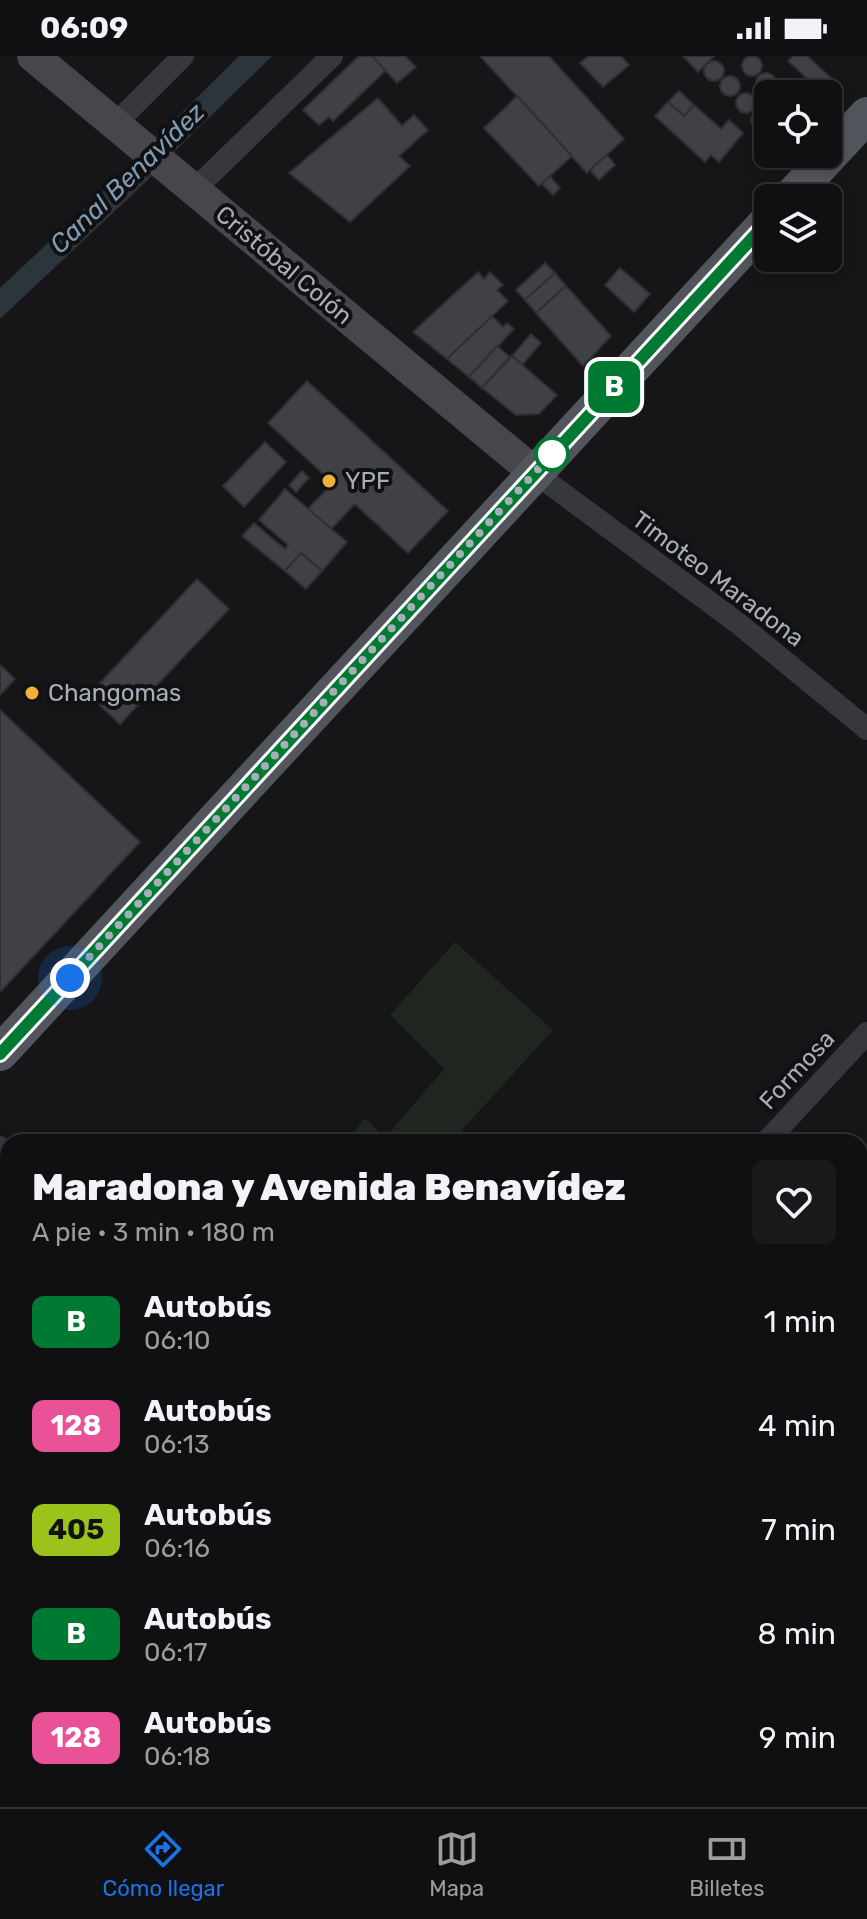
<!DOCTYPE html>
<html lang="es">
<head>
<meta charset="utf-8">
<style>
  body { margin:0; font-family:Rubik,sans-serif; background:#19191b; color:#f1f3f6; height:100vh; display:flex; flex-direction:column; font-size:30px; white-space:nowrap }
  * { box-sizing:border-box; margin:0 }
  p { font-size:26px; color:#9c9d9f }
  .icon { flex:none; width:44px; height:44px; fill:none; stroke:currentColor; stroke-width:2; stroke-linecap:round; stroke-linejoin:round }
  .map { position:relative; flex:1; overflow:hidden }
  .drawer { position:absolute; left:0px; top:1078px; width:868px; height:674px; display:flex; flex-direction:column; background:#101012; border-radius:24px 24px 0 0; box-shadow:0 4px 12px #0003,0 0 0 2px #303032 }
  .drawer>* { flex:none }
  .badge { padding:0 16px; border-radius:12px; font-size:28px; line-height:52px }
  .buttons { position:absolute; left:754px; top:24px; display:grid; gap:16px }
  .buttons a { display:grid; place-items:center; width:88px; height:88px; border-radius:12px; background:#101012; box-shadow:0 4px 12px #0003,0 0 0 2px #303032; font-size:40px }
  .you { position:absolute; width:40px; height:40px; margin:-20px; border:6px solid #fff; border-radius:50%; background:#1a73e8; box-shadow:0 0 0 12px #1a73e833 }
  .map>.badge { position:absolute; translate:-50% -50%; box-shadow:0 0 0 4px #fff }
  .round { display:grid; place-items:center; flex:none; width:84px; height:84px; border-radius:12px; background:#19191b }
  .overview { display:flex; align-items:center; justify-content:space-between; height:136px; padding:0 32px }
  h1 { font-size:38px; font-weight:800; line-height:60px }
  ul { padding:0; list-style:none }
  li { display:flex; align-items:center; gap:24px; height:104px; padding:0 32px }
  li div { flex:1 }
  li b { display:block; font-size:30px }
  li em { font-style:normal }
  li .badge { min-width:88px; font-weight:700; text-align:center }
  .status { display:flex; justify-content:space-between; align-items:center; height:56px; padding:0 40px; background:#101012; direction:ltr }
  .status svg { height:22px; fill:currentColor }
  .tabs { display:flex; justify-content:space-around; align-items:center; height:112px; border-top:2px solid #303032; background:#101012; font-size:22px; color:#9c9d9f }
  .tabs a { display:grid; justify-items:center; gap:4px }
  .tabs .current { color:#1a73e8 }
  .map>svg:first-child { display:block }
  .green { fill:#1e261f }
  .water { fill:#2c353c }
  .building { fill:#404145; stroke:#303034; stroke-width:2 }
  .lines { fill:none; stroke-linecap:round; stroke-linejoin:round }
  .street { stroke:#37383d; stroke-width:22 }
  .secondary { stroke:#45474d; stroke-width:32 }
  .primary { stroke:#53555c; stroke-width:36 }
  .line-casing { stroke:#fff; stroke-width:18 }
  .line { stroke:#007a32; stroke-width:12 }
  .walk { stroke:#a8adb8; stroke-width:8; stroke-dasharray:0 14.4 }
  .stop-dot { fill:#fff; stroke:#007a32; stroke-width:4 }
  .poi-dot { fill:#f2b134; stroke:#111113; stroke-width:3 }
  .labels { text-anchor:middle; stroke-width:8; stroke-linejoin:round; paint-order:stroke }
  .street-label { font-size:24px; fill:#a8adb8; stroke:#111113 }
  .poi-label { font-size:24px; fill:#a8adb8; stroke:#111113; text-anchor:start }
  .water-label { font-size:26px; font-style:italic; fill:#7f9bb3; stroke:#111113 }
</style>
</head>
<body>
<div class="status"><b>06:09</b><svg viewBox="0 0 49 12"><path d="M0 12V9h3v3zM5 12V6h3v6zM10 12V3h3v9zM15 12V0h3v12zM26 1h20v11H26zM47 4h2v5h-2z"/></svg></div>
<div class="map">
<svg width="867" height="1751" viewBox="0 0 867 1751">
  <rect width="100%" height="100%" fill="#161618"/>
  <!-- green -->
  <g class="green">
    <path d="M455,886L553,974L451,1086H345L365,1062L385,1082L444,1013L390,959Z"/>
    <path d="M860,1502L867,1509V1751H741L733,1744H860Z"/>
    <path d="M210,1744H629L636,1751H203Z"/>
  </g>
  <!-- water -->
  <g class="water">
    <path d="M239,0H272L173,97L156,82Z"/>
    <path d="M135,105L152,120L0,263V232Z"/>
  </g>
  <!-- building -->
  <g class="building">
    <path d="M359,0H372L386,14L333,65L329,61L319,69L303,54Z"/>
    <path d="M372,0H405L416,11L397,27Z"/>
    <path d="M480,0H549L624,83L587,117Z"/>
    <path d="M589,0H621L629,9L603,31L580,7Z"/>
    <path d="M683,0H714L698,16Z"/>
    <path d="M793,0H807L842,32L830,44L828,38H824L788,5Z"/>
    <circle cx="752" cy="10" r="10"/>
    <circle cx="714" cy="15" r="10"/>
    <circle cx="766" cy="27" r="10"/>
    <circle cx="730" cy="30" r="10"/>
    <path d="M679,35L694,49L684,60L668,46Z"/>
    <circle cx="746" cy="47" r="10"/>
    <path d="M517,40L572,100L539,130L484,72Z"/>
    <path d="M378,42L402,70L414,59L428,74L399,100L410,110L350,166L289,117Z"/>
    <path d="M668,46L684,60L694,49L721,73L729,64L743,77L719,106L711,99L705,106L655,60Z"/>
    <circle cx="760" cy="64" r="9"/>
    <path d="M607,99L615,109L599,124L590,114Z"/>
    <path d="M550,120L560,132L553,139L542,128Z"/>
    <path d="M545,207L555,217L525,244L516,234Z"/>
    <path d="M620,212L650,238L634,256L605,229Z"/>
    <path d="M478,216L484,223L490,216L503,229L497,234L508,245L447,303L413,276Z"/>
    <path d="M555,217L566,230L536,257L525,244Z"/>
    <path d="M566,230L611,280L583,310L536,257Z"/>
    <path d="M492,260L503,271L507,267L514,273L469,321L447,303Z"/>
    <path d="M531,278L541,287L522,309L512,300Z"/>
    <path d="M497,290L510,301L482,332L469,321Z"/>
    <path d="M512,300L557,339L539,358L516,359L482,332Z"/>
    <path d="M307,325L448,455L408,497L355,448L331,473L308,453L333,427L268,367Z"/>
    <path d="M265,386L286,406L244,451L223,430Z"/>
    <path d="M302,415L309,422L296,436L289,429Z"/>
    <path d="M285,433L347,486L322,515L301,497L285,515L242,480L254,467L285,493L288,489L259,464Z"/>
    <path d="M301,497L322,515L306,533L285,515Z"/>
    <path d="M197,523L229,553L120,668L89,639Z"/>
    <path d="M0,609L15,623L0,639Z"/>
    <path d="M0,654L140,786L0,936Z"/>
  </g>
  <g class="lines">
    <!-- street -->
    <g class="street">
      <path d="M115,68L183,0"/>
      <path d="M194,134L332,0"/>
      <path d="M535,417L739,568L867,673"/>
      <path d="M766,1086L867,977"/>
      <path d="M0,1091L8,1098"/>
      <path d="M860,1141L867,1147"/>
      <path d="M860,1380L867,1373"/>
      <path d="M0,1407L8,1398"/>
      <path d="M860,1422L867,1428"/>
      <path d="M703,1744L711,1751"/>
      <path d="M157,1751L164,1744"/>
    </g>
    <!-- secondary -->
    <path class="secondary" d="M33,0L535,417"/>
    <!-- primary -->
    <g class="primary">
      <path d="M790,142L867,59"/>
      <path d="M0,997L768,165"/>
    </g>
  </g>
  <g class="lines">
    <!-- line casing -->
    <g class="line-casing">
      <path id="line" d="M0,998L768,165"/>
    </g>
    <!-- line -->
    <use href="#line" class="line"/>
    <!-- walk -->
    <path class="walk" d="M70,922L552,398"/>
  </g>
  <!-- markers -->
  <circle class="stop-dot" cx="552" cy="398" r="16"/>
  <g class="poi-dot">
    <circle cx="329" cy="425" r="8"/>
    <circle cx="32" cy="637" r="8"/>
  </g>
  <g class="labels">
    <!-- street labels -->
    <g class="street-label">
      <text transform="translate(284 209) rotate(40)" y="8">Cristóbal Colón</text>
      <text transform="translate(718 523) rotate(37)" y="8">Timoteo Maradona</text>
      <text transform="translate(797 1014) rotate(-47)" y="8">Formosa</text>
    </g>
    <!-- poi labels -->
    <g class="poi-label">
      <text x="345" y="433">YPF</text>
      <text x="48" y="645">Changomas</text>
    </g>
    <!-- water labels -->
    <g class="water-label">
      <text transform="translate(127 122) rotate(-44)" y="9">Canal Benavídez</text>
    </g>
  </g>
</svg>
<div class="buttons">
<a><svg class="icon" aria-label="locate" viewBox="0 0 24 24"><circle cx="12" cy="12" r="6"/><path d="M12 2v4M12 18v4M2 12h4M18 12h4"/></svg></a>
<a><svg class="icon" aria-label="layers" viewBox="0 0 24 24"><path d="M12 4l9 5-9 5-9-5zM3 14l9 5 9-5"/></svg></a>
</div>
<div class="you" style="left:70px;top:922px"></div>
<b class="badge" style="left:614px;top:331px;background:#007a32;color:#fff">B</b>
<section class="drawer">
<div class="overview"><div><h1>Maradona y Avenida Benavídez</h1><p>A pie · 3 min · 180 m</p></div><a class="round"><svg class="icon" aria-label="heart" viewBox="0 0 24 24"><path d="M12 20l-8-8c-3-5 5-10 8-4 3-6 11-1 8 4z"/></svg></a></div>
<ul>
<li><span class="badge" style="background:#007a32;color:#fff">B</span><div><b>Autobús</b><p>06:10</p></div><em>1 min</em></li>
<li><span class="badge" style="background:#e95297;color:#fff">128</span><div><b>Autobús</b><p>06:13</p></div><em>4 min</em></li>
<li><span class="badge" style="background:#9cc31c;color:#111">405</span><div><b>Autobús</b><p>06:16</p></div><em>7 min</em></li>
<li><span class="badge" style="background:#007a32;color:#fff">B</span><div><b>Autobús</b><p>06:17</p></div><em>8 min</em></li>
<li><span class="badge" style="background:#e95297;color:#fff">128</span><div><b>Autobús</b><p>06:18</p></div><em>9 min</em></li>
</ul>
</section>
</div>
<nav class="tabs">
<a class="current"><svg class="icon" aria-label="directions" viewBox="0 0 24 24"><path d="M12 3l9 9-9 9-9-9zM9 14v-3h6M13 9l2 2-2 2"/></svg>Cómo llegar</a>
<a><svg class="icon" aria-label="map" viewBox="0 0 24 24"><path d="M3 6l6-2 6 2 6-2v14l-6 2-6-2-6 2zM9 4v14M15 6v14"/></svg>Mapa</a>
<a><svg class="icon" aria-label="tickets" viewBox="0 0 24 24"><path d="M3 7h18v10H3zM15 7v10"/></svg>Billetes</a>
</nav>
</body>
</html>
